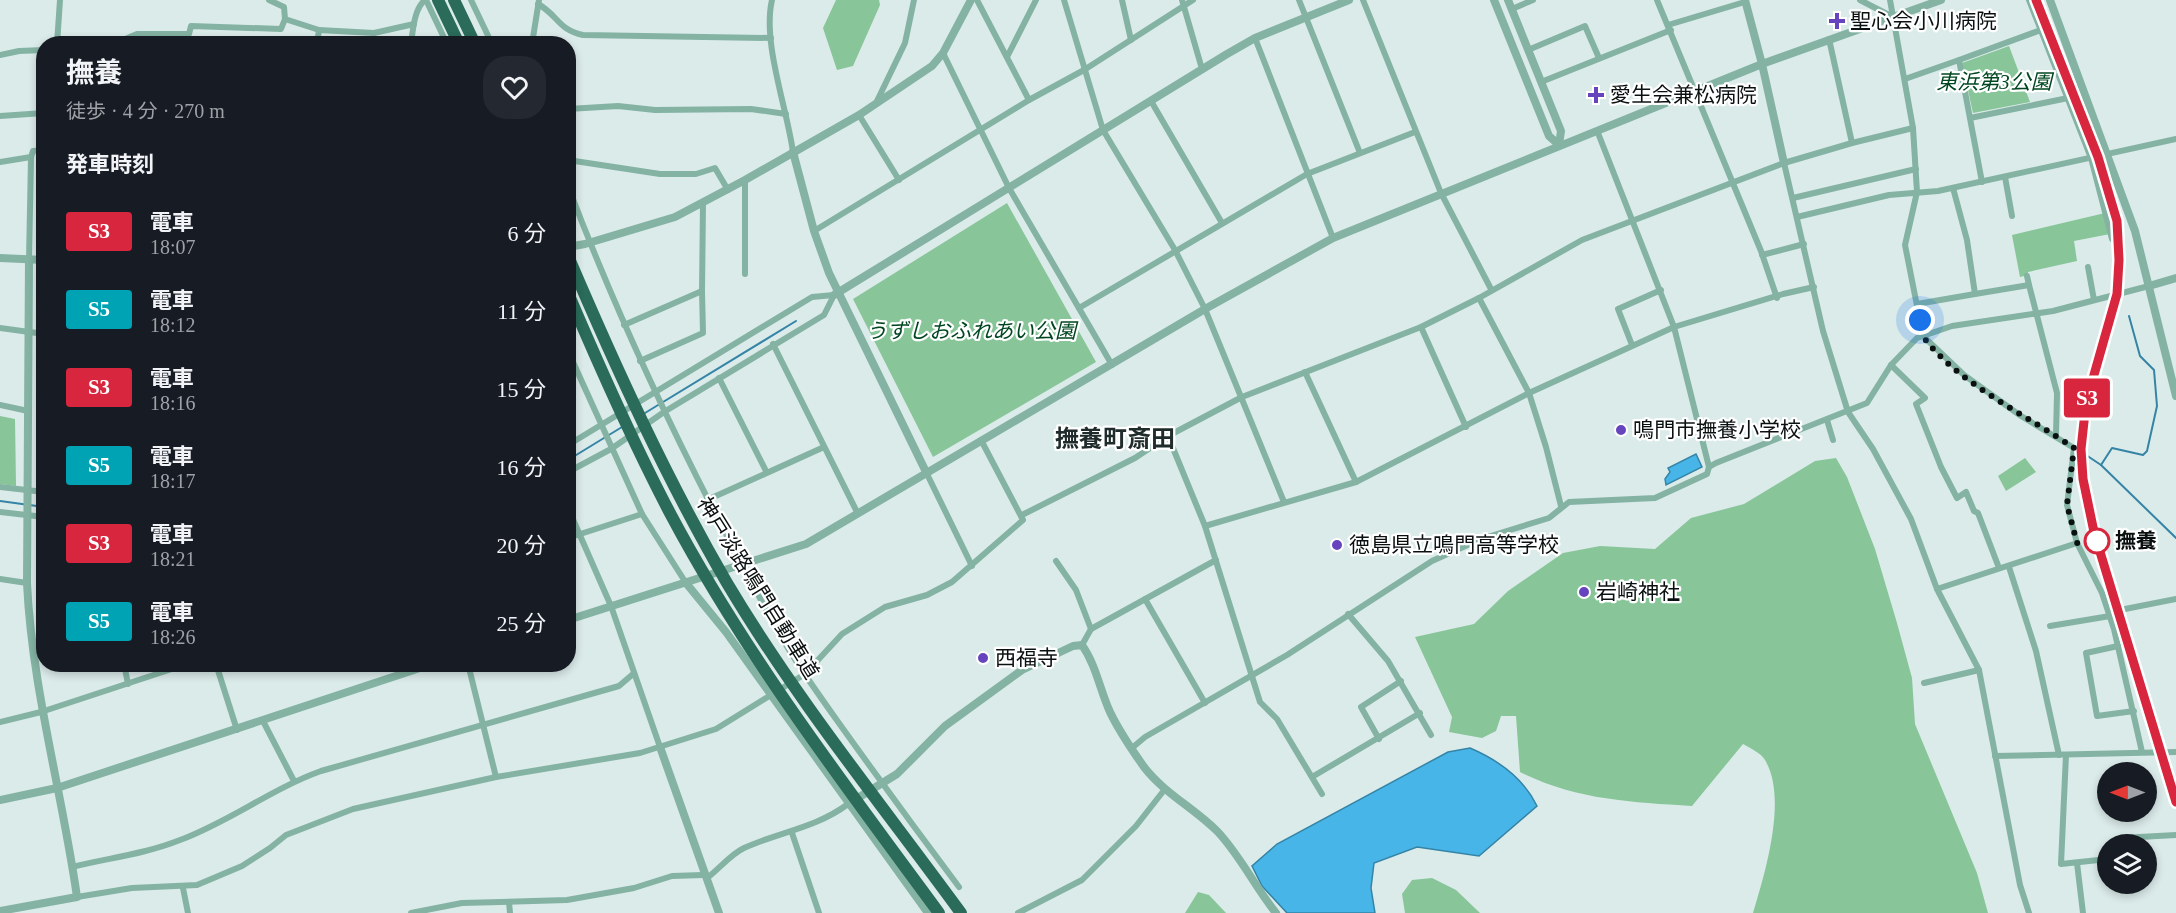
<!DOCTYPE html>
<html lang="ja">
<head>
<meta charset="utf-8">
<style>
  body { margin:0; font-family:"Times New Roman","Noto Sans JP",serif; background:#242831; color:#f1f3f6; height:100vh; display:flex; flex-direction:column; font-size:22px; white-space:nowrap }
  * { box-sizing:border-box; margin:0 }
  p { font-size:20px; color:#9ea1a6 }
  .icon { flex:none; width:33px; height:33px; fill:none; stroke:currentColor; stroke-width:2; stroke-linecap:round; stroke-linejoin:round }
  .map { position:relative; flex:1; overflow:hidden }
  .panel { position:absolute; left:36px; top:36px; width:540px; height:636px; display:flex; flex-direction:column; background:#171b24; border-radius:24px; box-shadow:0 3px 9px #0003 }
  .panel>* { flex:none }
  .badge { padding:0 12px; border-radius:4px; font-size:21px; line-height:39px }
  .needle { width:39px; rotate:270deg }
  .controls { position:absolute; left:2097px; top:762px; display:grid; gap:12px }
  .controls a { display:grid; place-items:center; width:60px; height:60px; border-radius:50%; background:#171b24; box-shadow:0 3px 9px #0003; font-size:30px }
  .you { position:absolute; width:30px; height:30px; margin:-15px; border:4px solid #fff; border-radius:50%; background:#1a73e8; box-shadow:0 0 0 9px #1a73e833 }
  .map>.badge { position:absolute; translate:-50% -50%; box-shadow:0 0 0 3px #fff }
  h2 { padding:0 30px; font-size:22px; line-height:54px }
  .round { display:grid; place-items:center; flex:none; width:63px; height:63px; border-radius:24px; background:#242831 }
  .summary { display:flex; align-items:center; justify-content:space-between; height:102px; padding:0 30px }
  h1 { font-size:28px; font-weight:700; line-height:45px }
  ul { padding:0; list-style:none }
  li { display:flex; align-items:center; gap:18px; height:78px; padding:0 30px }
  li div { flex:1 }
  li b { display:block; font-size:22px }
  li em { font-style:normal }
  li .badge { min-width:66px; font-weight:700; text-align:center }
  .map>svg:first-child { display:block }
  .green { fill:#88c599 }
  .water { fill:#47b5e7; stroke:#3584a6; stroke-width:1.5 }
  .lines { fill:none; stroke-linecap:round; stroke-linejoin:round }
  .stream { stroke:#3584a6; stroke-width:2 }
  .minor { stroke:#84b3a3; stroke-width:6 }
  .tertiary { stroke:#84b3a3; stroke-width:8 }
  .motorway { stroke:#2a6b5a; stroke-width:12 }
  .rail { stroke:#6d7877; stroke-width:2; stroke-dasharray:9 4.5; stroke-linecap:butt }
  .motorway-bridge { stroke:#2a6b5a; stroke-width:12 }
  .line-casing { stroke:#fff; stroke-width:14 }
  .line { stroke:#d7263d; stroke-width:9 }
  .walk { stroke:#0a100f; stroke-width:6; stroke-dasharray:0 10.8 }
  .poi-dot { fill:#6644bd; stroke:#fff; stroke-width:2 }
  .stop-dot { fill:#fff; stroke:#d7263d; stroke-width:3 }
  .labels { text-anchor:middle; stroke-width:4.5; stroke-linejoin:round; paint-order:stroke }
  .poi-label { font-size:21px; fill:#0a100f; stroke:#fff; text-anchor:start }
  .park-label { font-size:21px; font-style:italic; fill:#004721; stroke:#fff }
  .stop-label { font-size:21px; font-weight:bold; fill:#0a100f; stroke:#fff; text-anchor:start }
  .street-label { font-size:21px; fill:#0a100f; stroke:#fff }
  .quarter-label { font-size:24px; font-weight:bold; fill:#202c2b; stroke:#fff }
</style>
</head>
<body>
<div class="map">
<svg width="2176" height="913" viewBox="0 0 2176 913">
  <rect width="100%" height="100%" fill="#dbebea"/>
  <!-- green -->
  <g class="green">
    <path d="M836,0H879L880,5L853,66L837,70L823,28Z"/>
    <path d="M2009,46L2030,102L1973,113L1962,63Z"/>
    <path d="M1007,203L1096,362L933,457L853,299Z"/>
    <path d="M2105,213L2110,234L2074,241L2077,261L2028,272V275L2020,277L2012,235Z"/>
    <path d="M0,416L15,419L16,486L0,484Z"/>
    <path d="M1836,458L1847,477L1875,549L1897,623L1912,678L1915,724L1977,873L1988,913H1753C1765,873 1788,798 1765,760C1761,753 1750,748 1743,744L1692,806C1631,802 1576,800 1520,772L1516,716H1501L1496,731L1482,738L1449,732L1452,717L1415,637L1474,624L1508,591L1563,553L1600,546L1655,549L1691,518L1744,504L1815,461Z"/>
    <path d="M2025,458L2036,472L2006,491L1998,476Z"/>
    <path d="M1432,878L1456,890L1480,913H1405L1402,894L1412,880Z"/>
    <path d="M1198,892L1209,895L1226,913H1185Z"/>
  </g>
  <!-- water -->
  <g class="water">
    <path d="M1696,454L1702,467L1666,485L1665,479L1670,472L1668,468Z"/>
    <path d="M1470,748C1498,760 1523,777 1537,806L1479,856L1417,847L1374,863L1371,888L1375,913H1287L1262,886L1252,866L1277,844L1448,752Z"/>
  </g>
  <g class="lines">
    <!-- stream -->
    <g class="stream">
      <path d="M645,413L796,321"/>
      <path d="M2086,455L2101,465L2176,538"/>
      <path d="M568,460L622,427"/>
      <path d="M2101,465L2112,448L2143,455L2147,451L2157,406L2154,370L2140,356L2129,316"/>
      <path d="M0,501L44,507"/>
    </g>
    <!-- minor -->
    <g class="minor">
      <path d="M269,0L284,7L285,19"/>
      <path d="M426,0L447,44"/>
      <path d="M471,0L492,44"/>
      <path d="M772,0C762,42 787,108 793,152"/>
      <path d="M977,0L1029,100"/>
      <path d="M1064,0L1103,130L1175,250L1205,309L1284,502"/>
      <path d="M1122,0L1131,40"/>
      <path d="M1182,0L1202,69"/>
      <path d="M1299,0L1360,153"/>
      <path d="M1363,0L1441,193L1491,289"/>
      <path d="M1657,0L1761,251L1777,298"/>
      <path d="M1860,0L1893,17"/>
      <path d="M1890,0L1913,128L1917,192L1905,245L1923,336L1964,375L2021,416L2074,448L2067,505L2077,543L1937,589"/>
      <path d="M2029,0L2091,158L2112,239"/>
      <path d="M538,4C558,15 558,30 583,35L771,38"/>
      <path d="M1512,9L1533,0"/>
      <path d="M1668,25L1745,2"/>
      <path d="M1255,38L1333,238"/>
      <path d="M1829,39L1852,143"/>
      <path d="M57,44L60,0"/>
      <path d="M113,44L137,34H189L191,26L281,29L285,19L319,30L374,33L414,24"/>
      <path d="M317,44L319,30"/>
      <path d="M411,44C413,30 414,9 425,0"/>
      <path d="M532,44L539,0"/>
      <path d="M1528,50L1585,26L1599,58"/>
      <path d="M943,53L1009,188L1112,365"/>
      <path d="M0,55L19,51L44,50"/>
      <path d="M1007,57L1036,0"/>
      <path d="M1959,60L2041,30"/>
      <path d="M1905,79L1959,60L1982,182"/>
      <path d="M1541,82L1671,30"/>
      <path d="M877,101L905,43L914,0"/>
      <path d="M1151,101L1222,223"/>
      <path d="M568,109L618,106L655,110L751,109L786,114"/>
      <path d="M859,115L899,180"/>
      <path d="M0,116L44,113"/>
      <path d="M1970,118L2068,98"/>
      <path d="M1598,133L1674,327L1709,467"/>
      <path d="M568,160L660,174H696L715,168L728,190"/>
      <path d="M0,162L31,157L33,151L44,150"/>
      <path d="M1784,163L1823,331L1848,412L1873,449L1911,519L1937,589L1979,670L2020,885L2029,913"/>
      <path d="M2005,177L2012,216"/>
      <path d="M745,180V274"/>
      <path d="M568,186C625,337 696,482 774,624C792,657 814,688 836,719C876,775 917,831 959,887"/>
      <path d="M1953,188L1967,240L1975,294L2029,285L2057,393L2056,435"/>
      <path d="M1793,198L1916,169"/>
      <path d="M1797,217L1889,195L1938,191L2176,139"/>
      <path d="M814,231L1029,100L1084,70L1193,0"/>
      <path d="M1762,255L1804,244"/>
      <path d="M29,260L31,157"/>
      <path d="M2088,267L2094,300"/>
      <path d="M2027,276L2029,285"/>
      <path d="M1479,298L1529,393L1546,447L1561,506"/>
      <path d="M1917,304L1975,294"/>
      <path d="M1079,308L1307,174L1415,132"/>
      <path d="M624,325L702,291L703,203"/>
      <path d="M1421,327L1466,427"/>
      <path d="M0,328L44,334"/>
      <path d="M773,344L858,514"/>
      <path d="M1632,345L1618,309L1661,290"/>
      <path d="M568,351L642,514L686,583"/>
      <path d="M640,361L703,333L702,291"/>
      <path d="M1891,365L1925,398L1916,404L1941,467L1957,498L1966,492L1974,511L1978,513L1999,568"/>
      <path d="M1305,372L1356,482"/>
      <path d="M719,378L766,471"/>
      <path d="M0,405L28,411"/>
      <path d="M1827,420L1833,440"/>
      <path d="M1168,436L1205,526L1260,702L1277,719L1322,794"/>
      <path d="M568,445L812,297L834,295"/>
      <path d="M568,472L611,449L664,412L824,315L834,295"/>
      <path d="M927,474L972,566"/>
      <path d="M0,487L44,492"/>
      <path d="M707,500L824,447"/>
      <path d="M568,508L611,606L660,747"/>
      <path d="M0,512L44,517"/>
      <path d="M1022,515L1135,458L1168,436L1242,397L1421,327L1479,298L1582,240L1784,163L1852,143L1913,128"/>
      <path d="M1205,526L1356,482L1529,393L1674,327L1783,294L1814,287"/>
      <path d="M568,538L642,514"/>
      <path d="M2077,543L2102,593L2114,629L2142,752"/>
      <path d="M1056,561L1076,590L1091,629"/>
      <path d="M2009,567L2036,651L2059,755"/>
      <path d="M0,579L27,583"/>
      <path d="M1145,599L1205,703"/>
      <path d="M2125,609L2176,599"/>
      <path d="M1348,614L1388,661L1431,735"/>
      <path d="M2050,626L2110,616"/>
      <path d="M1082,645L1091,629L1216,560"/>
      <path d="M2118,646L2086,653L2097,716L2134,711"/>
      <path d="M124,664L128,684"/>
      <path d="M216,664L237,730"/>
      <path d="M468,664L496,777"/>
      <path d="M1924,683L1979,670"/>
      <path d="M263,721L294,781"/>
      <path d="M0,722L41,712L187,664"/>
      <path d="M1379,739L1361,707L1401,681"/>
      <path d="M1132,748L1145,737L1287,655L1432,561L1481,539L1549,518L1569,502L1655,498L1707,474L1709,467L1716,463L1867,403L1891,365L1917,338L1952,326L2053,311L2149,286"/>
      <path d="M2066,755L2061,864L2108,859"/>
      <path d="M1995,756L2176,752"/>
      <path d="M1312,777L1420,713"/>
      <path d="M792,833L819,913"/>
      <path d="M2121,844V838L2176,835"/>
      <path d="M2077,863L2083,913"/>
      <path d="M72,867C108,858 145,854 180,840C229,822 271,789 321,771L619,686L633,674"/>
      <path d="M707,878C719,869 731,854 744,848C779,832 816,828 848,804"/>
      <path d="M183,888L188,913"/>
      <path d="M77,897L132,888L197,885L242,866L270,848L286,835L353,809L496,777L640,753L716,729L805,674L842,634L885,607L927,595L952,582L1023,520L981,440"/>
      <path d="M509,902L510,913"/>
      <path d="M411,913L462,903L567,900L634,888L672,876L703,875"/>
      <path d="M1018,913L1082,880L1136,826L1165,789"/>
    </g>
    <!-- tertiary -->
    <g class="tertiary">
      <path d="M1494,0L1549,136L1559,145"/>
      <path d="M1508,0L1561,131L1559,145"/>
      <path d="M2050,0L2135,231L2176,396"/>
      <path d="M793,152L814,231L829,273L927,474"/>
      <path d="M1784,163L1762,64L1941,0"/>
      <path d="M568,247L585,244L675,217L745,180L859,115L932,66L943,53L971,0"/>
      <path d="M0,258L44,260"/>
      <path d="M2149,286L2176,278"/>
      <path d="M834,295L1227,54L1255,38L1349,0"/>
      <path d="M686,583L726,632L928,913"/>
      <path d="M568,620L806,544L1205,309L1333,238L1762,64L1745,0"/>
      <path d="M660,747L719,913"/>
      <path d="M0,800L57,788L432,664"/>
      <path d="M848,804L897,774L945,726L1022,670L1073,646L1082,645C1096,665 1100,690 1110,712C1119,731 1132,750 1144,767C1164,793 1194,808 1217,831C1240,855 1255,887 1276,913"/>
      <path d="M0,911L77,897C62,791 32,689 27,583L29,260"/>
    </g>
    <!-- motorway -->
    <g class="motorway">
      <path d="M438,0L459,44"/>
      <path d="M454,0L475,44"/>
    </g>
    <!-- rail -->
    <path class="rail" d="M2036,0L2098,157L2117,221L2119,260L2117,294L2086,403L2081,449L2083,479L2094,533L2176,802"/>
    <!-- motorway-bridge -->
    <g class="motorway-bridge">
      <path d="M568,256C616,368 666,478 727,583C796,699 882,805 961,913"/>
      <path d="M568,293C600,368 633,443 671,515C746,656 845,785 939,913"/>
    </g>
  </g>
  <g class="lines">
    <!-- line casing -->
    <g class="line-casing">
      <path id="line" d="M2036,0L2098,157L2117,221L2119,260L2117,294L2086,403L2081,449L2083,479L2094,532L2176,802"/>
    </g>
    <!-- line -->
    <use href="#line" class="line"/>
    <!-- walk -->
    <path class="walk" d="M1920,320C1921,326 1921,333 1924,338C1959,384 2028,416 2074,448L2067,505L2077,543L2097,541"/>
  </g>
  <!-- markers -->
  <g class="poi-dot">
    <path d="M1834 12h6v6h6v6h-6v6h-6v-6h-6v-6h6z"/>
    <path d="M1593 86h6v6h6v6h-6v6h-6v-6h-6v-6h6z"/>
    <circle cx="1621" cy="430" r="6"/>
    <circle cx="1337" cy="545" r="6"/>
    <circle cx="1584" cy="592" r="6"/>
    <circle cx="983" cy="658" r="6"/>
  </g>
  <circle class="stop-dot" cx="2097" cy="541" r="12"/>
  <g class="labels">
    <!-- poi labels -->
    <g class="poi-label">
      <text x="1850" y="28">聖心会小川病院</text>
      <text x="1610" y="102">愛生会兼松病院</text>
      <text x="1633" y="437">鳴門市撫養小学校</text>
      <text x="1349" y="552">徳島県立鳴門高等学校</text>
      <text x="1596" y="599">岩崎神社</text>
      <text x="995" y="665">西福寺</text>
    </g>
    <!-- park labels -->
    <g class="park-label">
      <text x="1994" y="89">東浜第3公園</text>
      <text x="971" y="338">うずしおふれあい公園</text>
    </g>
    <!-- stop labels -->
    <g class="stop-label">
      <text x="2115" y="548">撫養</text>
    </g>
    <!-- street labels -->
    <g class="street-label">
      <text transform="translate(758 588) rotate(58)" y="7">神戸淡路鳴門自動車道</text>
    </g>
    <!-- quarter labels -->
    <g class="quarter-label">
      <text x="1115" y="447">撫養町斎田</text>
    </g>
  </g>
</svg>
<div class="controls">
<a><svg class="needle" viewBox="-14 -14 28 28"><path d="M0-13l5 13h-10z" fill="#e53935"/><path d="M0 13l5-13h-10z" fill="#9ea1a6"/></svg></a>
<a><svg class="icon" aria-label="layers" viewBox="0 0 24 24"><path d="M12 4l9 5-9 5-9-5zM3 14l9 5 9-5"/></svg></a>
</div>
<div class="you" style="left:1920px;top:320px"></div>
<b class="badge" style="left:2087px;top:398px;background:#d7263d;color:#fff">S3</b>
<section class="panel">
<div class="summary"><div><h1>撫養</h1><p>徒歩 · 4 分 · 270 m</p></div><a class="round"><svg class="icon" aria-label="heart" viewBox="0 0 24 24"><path d="M12 20l-8-8c-3-5 5-10 8-4 3-6 11-1 8 4z"/></svg></a></div>
<h2>発車時刻</h2>
<ul>
<li><span class="badge" style="background:#d7263d;color:#fff">S3</span><div><b>電車</b><p>18:07</p></div><em>6 分</em></li>
<li><span class="badge" style="background:#00a3b4;color:#fff">S5</span><div><b>電車</b><p>18:12</p></div><em>11 分</em></li>
<li><span class="badge" style="background:#d7263d;color:#fff">S3</span><div><b>電車</b><p>18:16</p></div><em>15 分</em></li>
<li><span class="badge" style="background:#00a3b4;color:#fff">S5</span><div><b>電車</b><p>18:17</p></div><em>16 分</em></li>
<li><span class="badge" style="background:#d7263d;color:#fff">S3</span><div><b>電車</b><p>18:21</p></div><em>20 分</em></li>
<li><span class="badge" style="background:#00a3b4;color:#fff">S5</span><div><b>電車</b><p>18:26</p></div><em>25 分</em></li>
</ul>
</section>
</div>
</body>
</html>
